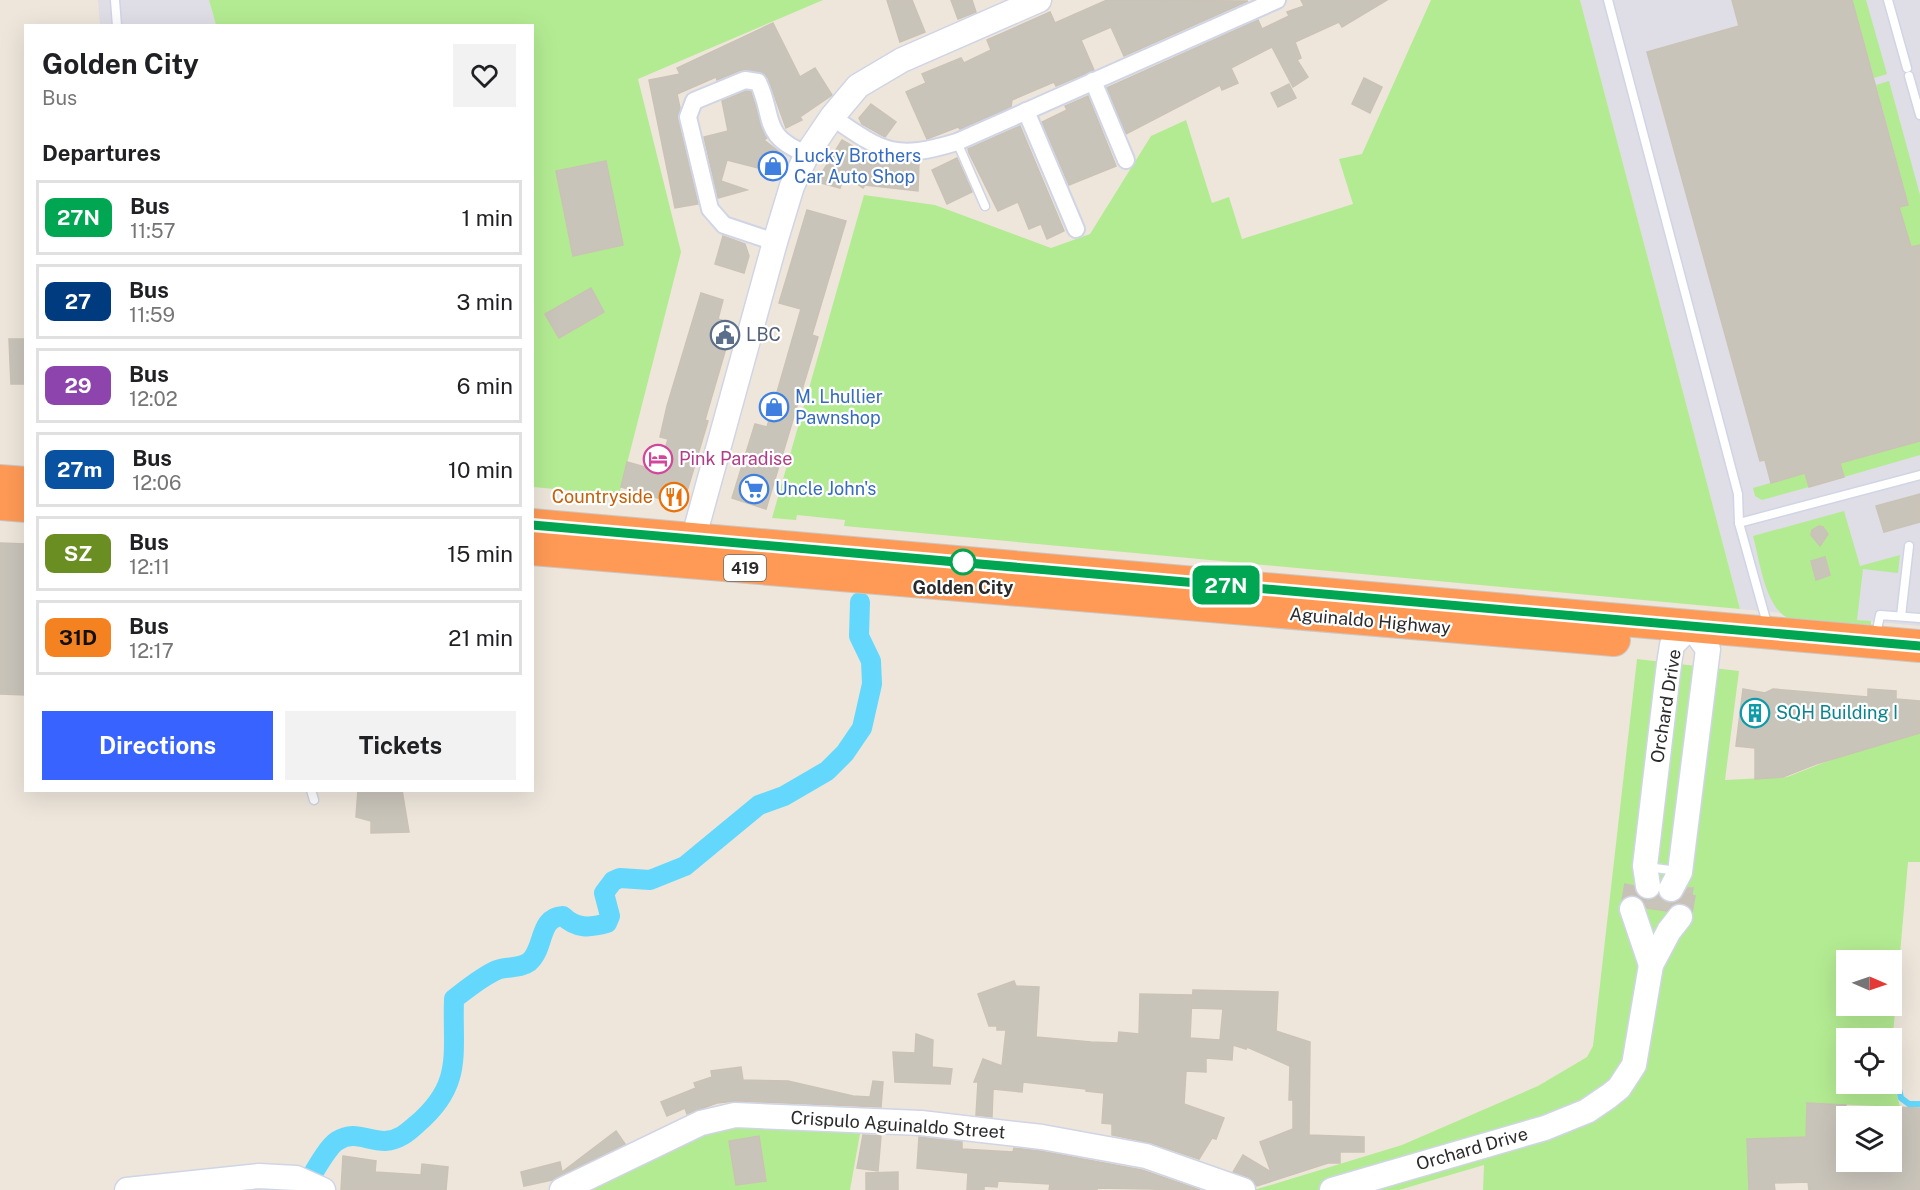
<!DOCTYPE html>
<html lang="en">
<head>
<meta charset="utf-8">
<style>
  body { margin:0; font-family:"Public Sans",sans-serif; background:#f2f2f2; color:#202124; height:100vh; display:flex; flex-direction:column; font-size:22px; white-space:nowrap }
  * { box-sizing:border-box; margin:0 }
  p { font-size:20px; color:#757577 }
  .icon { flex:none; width:33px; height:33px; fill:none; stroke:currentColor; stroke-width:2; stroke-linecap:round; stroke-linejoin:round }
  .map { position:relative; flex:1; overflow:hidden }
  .side { position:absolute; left:24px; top:24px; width:510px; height:768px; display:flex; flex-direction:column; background:#fff; border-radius:0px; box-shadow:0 6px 24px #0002 }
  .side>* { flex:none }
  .badge { padding:0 12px; border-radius:9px; font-size:21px; line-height:39px }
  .needle { width:39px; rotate:92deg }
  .fabs { position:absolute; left:1836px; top:950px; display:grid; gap:12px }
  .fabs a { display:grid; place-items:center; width:66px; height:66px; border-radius:0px; background:#fff; box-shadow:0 6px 24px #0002; font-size:30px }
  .map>.badge { position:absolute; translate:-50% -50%; box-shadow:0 0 0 3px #fff }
  h2 { padding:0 18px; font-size:22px; line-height:54px }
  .round { display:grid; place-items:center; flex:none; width:63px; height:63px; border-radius:0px; background:#f2f2f2 }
  .head { display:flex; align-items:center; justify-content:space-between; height:102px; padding:0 18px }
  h1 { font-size:28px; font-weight:700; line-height:45px }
  .action { display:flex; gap:12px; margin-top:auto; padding:12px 18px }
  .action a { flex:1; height:69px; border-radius:0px; background:#3863ff; color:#fff; font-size:24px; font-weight:700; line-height:69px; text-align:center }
  .action a+a { background:#f2f2f2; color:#202124 }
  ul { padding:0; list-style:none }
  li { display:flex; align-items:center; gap:18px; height:75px; margin:0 12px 9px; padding:0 6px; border:3px solid #e0e0e0; border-radius:0px }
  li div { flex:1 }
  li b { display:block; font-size:22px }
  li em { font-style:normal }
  li .badge { min-width:66px; font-weight:700; text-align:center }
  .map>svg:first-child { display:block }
  .industrial { fill:#dfdde6 }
  .green { fill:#b3eb92; fill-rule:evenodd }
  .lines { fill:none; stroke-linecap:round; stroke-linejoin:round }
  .stream { stroke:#63d8fc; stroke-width:6 }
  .canal { stroke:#63d8fc; stroke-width:20 }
  .building { fill:#c9c4ba; stroke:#cac2b5; stroke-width:1.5 }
  .secondary-tunnel { stroke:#c7c1b8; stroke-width:24; stroke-dasharray:24 12; stroke-linecap:butt }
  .lane-casing { stroke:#d0d5e5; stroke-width:11 }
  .street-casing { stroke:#d0d5e5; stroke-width:20 }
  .secondary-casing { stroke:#d0d5e5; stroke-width:27 }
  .highway-casing { stroke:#c8c8c8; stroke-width:34 }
  .lane { stroke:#fff; stroke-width:8 }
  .street { stroke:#fff; stroke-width:16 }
  .secondary { stroke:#fff; stroke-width:24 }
  .highway { stroke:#ff9a56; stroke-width:32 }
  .line-casing { stroke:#fff; stroke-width:14 }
  .line { stroke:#00a651; stroke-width:9 }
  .stop-dot { fill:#fff; stroke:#00a651; stroke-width:3 }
  .labels { text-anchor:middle; stroke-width:4.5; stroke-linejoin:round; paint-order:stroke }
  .shield { fill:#fff; stroke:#6b6b6b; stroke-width:1.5 }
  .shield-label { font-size:16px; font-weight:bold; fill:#2b2b2b }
  .shop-label { font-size:18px; fill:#366cbe; stroke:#fff; text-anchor:start }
  .service-label { font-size:18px; fill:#4e5e75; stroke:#fff; text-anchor:start }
  .hotel-label { font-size:18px; fill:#b23c85; stroke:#fff; text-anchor:start }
  .food-label { font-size:18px; fill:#c56008; stroke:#fff; text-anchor:end }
  .stop-label { font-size:18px; font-weight:bold; fill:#2b2b2b; stroke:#fff }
  .street-label { font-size:18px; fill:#2b2b2b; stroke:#fff }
  .culture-label { font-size:18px; fill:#0d838f; stroke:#fff; text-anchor:start }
</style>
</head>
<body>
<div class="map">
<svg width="1920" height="1190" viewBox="0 0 1920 1190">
  <rect width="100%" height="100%" fill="#eee6db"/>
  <!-- industrial -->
  <g class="industrial">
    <path d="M98,0H209L216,25H100Z"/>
    <path d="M1580,0H1920V626L1740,609Z"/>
  </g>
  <!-- green -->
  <g class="green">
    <path d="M209,0H823L638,79L681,252L619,495L533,487L532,26L216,25Z"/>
    <path d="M1431,0H1580L1740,609L844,526L845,520L797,515L796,520L772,518L864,195L935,205L1051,248L1090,234L1151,136L1186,120L1212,203L1229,197L1242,239L1353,204L1339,159L1362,154Z"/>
    <path d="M1852,0H1866L1887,74L1874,78Z"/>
    <path d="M1889,81L1920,195V249L1911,247L1899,207L1908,204L1904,189L1895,191L1891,177L1900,174L1876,85Z"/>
    <path d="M1920,441V455L1844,477L1840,463Z"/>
    <path d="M1805,473L1809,487L1762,500L1755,496L1753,488Z"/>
    <path d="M1844,511L1860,566L1900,555L1898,573L1863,569L1857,620L1871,621V625L1790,619C1765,609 1760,561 1753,536Z"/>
    <path d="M1637,659L1739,671L1725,780L1787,777L1833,759L1920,733V862H1908L1892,1046V1038H1846V1083H1892V1076L1900,1107L1807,1103L1806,1137L1747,1139L1749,1190H1483L1484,1165L1399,1190H1254L1402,1145L1538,1086L1587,1057L1593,1046ZM1846,960H1892V1005H1846Z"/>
    <path d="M729,1123L861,1128L850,1190H577Z"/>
  </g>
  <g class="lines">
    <!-- stream -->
    <path class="stream" d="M1895,1071L1901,1098L1909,1104H1920"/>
    <!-- canal -->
    <path class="canal" d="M303,1190C311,1178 326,1148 337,1141C355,1130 366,1141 385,1141C399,1140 407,1133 417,1124C464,1084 452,1053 454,999C467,989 481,977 497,970C507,966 520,969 529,962C545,949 538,917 563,916C576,929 590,928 607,923L610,916L604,893L613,881L620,878L650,880L685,866L759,805L784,796L827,771L845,753L862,728L872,684L871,661L859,636L860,602"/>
  </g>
  <!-- building -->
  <g class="building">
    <path d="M887,0H912L925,32L900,42Z"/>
    <path d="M951,0H972L976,12L958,19Z"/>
    <path d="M1107,0L1248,1L1124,56L1111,27L1081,40L1094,70L1056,86L1054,82L1012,100L1011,107L960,129L958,127L927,139L906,92L926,83L922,74L961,58L964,63L991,50L987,40L1050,12L1055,23Z"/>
    <path d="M1301,0H1387L1342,27L1339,22L1295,42L1301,58L1297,60L1308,77L1293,87L1272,47L1231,68L1238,83L1222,90L1220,85L1126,134L1107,88L1258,20L1262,29L1289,16L1287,12L1304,6Z"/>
    <path d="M1732,0H1852L1908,205L1899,207L1911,247L1920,245V441L1840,463L1844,477L1809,487L1805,473L1771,483L1765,460L1760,461L1647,52L1739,26Z"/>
    <path d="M773,23L800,77L815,68L832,95L800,117L802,120L786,128L768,78L760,72L741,70L717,80L716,77L677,94L680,108L678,119L698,204L675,208L649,80L680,74L677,68Z"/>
    <path d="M1364,78L1382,87L1370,113L1352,104Z"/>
    <path d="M1289,84L1296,98L1278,107L1271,93Z"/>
    <path d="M746,91H751L753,98L767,138L764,140L783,155L774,172L727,160L721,181L747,190L718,198L704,137L728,131L722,101Z"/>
    <path d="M1088,96L1116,166L1069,185L1042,122L1067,110L1065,106Z"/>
    <path d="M871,104L896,122L885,137L862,124L859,118Z"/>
    <path d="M1020,126L1064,231L1047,239L1041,224L1029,229L1018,202L998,211L969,153L968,149Z"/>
    <path d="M842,140L876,160L919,161L918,191L865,185L863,188L844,175L840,188L821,183L823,171Z"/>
    <path d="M957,158L972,192L947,204L932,170Z"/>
    <path d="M606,161L623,245L573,256L556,171Z"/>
    <path d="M807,210L846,221L812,335L818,337L766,509L732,498L755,424L767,427L801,309L779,303Z"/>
    <path d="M723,236L745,244L749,256L744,273L715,264Z"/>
    <path d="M591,288L604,312L559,338L545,314Z"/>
    <path d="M701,293L723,300L718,319L733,324L705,420L708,421L685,498L681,505L621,487L627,462L659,471L668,439L660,437L667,406Z"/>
    <path d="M9,339H26V384H11Z"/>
    <path d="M1920,494V522L1884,532L1876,506Z"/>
    <path d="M1819,526L1823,527L1828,534L1820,546L1811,535L1812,530Z"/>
    <path d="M0,543L26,544V695L0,694Z"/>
    <path d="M1825,557L1830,575L1816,580L1811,561Z"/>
    <path d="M1743,689L1765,693L1773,689L1868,697V689L1896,691V699L1920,701V733L1816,764L1783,777L1755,779V748L1736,746Z"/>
    <path d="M358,790H402L409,832L371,833V821L356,817Z"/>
    <path d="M1688,888H1693L1690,907L1681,903L1674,904L1667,911L1647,908L1641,898L1651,900L1658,895L1664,901L1672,903L1679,901Z"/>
    <path d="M1014,981L1016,986L1039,987L1036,1037L1091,1042L1118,1043L1119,1032L1139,1034L1140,994L1192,995L1190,1038L1220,1040L1223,1009L1192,1008L1193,990L1278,992L1276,1031L1310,1042L1309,1135L1364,1137V1152H1340V1163H1328L1257,1186L1248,1177L1233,1172L1243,1155L1271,1172L1260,1142L1293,1129V1100H1289L1290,1066L1247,1047L1246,1049L1233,1045L1232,1060L1206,1058V1072L1186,1071L1184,1104L1224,1118L1216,1139L1212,1138L1199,1159L1151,1143L1112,1135V1124L1102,1123L1104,1093L1086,1091V1089L1023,1082L1022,1092L993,1089L992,1117L976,1115L978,1082H974L983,1059L1002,1066L1006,1030H997V1026H989L978,994Z"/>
    <path d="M916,1034L933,1040L932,1067L952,1069L950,1084L895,1082L893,1052L915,1053Z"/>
    <path d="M741,1067L743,1080L788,1081L853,1096L870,1097L873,1081L883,1082L881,1107L736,1101L717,1103L687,1114L685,1108L667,1116L661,1102L696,1088L694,1083L712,1077L711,1071Z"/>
    <path d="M1807,1103L1846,1105V1161H1892V1107L1920,1108V1190H1809L1808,1182L1774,1183L1775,1190H1749L1747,1139L1806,1137Z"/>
    <path d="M616,1131L625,1144L552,1180L524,1186L521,1172L560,1162L562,1172Z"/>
    <path d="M863,1135L881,1136L878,1171L857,1168Z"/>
    <path d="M759,1136L766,1181L736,1185L729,1141Z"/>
    <path d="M919,1137L962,1142V1149L1013,1152L1014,1148L1040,1151L1142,1170L1200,1190L1097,1188V1190H1049L1050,1184L998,1181L997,1187L984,1186V1190H967L968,1173L917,1168Z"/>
    <path d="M343,1156L376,1161L375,1172L421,1175L422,1164L448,1167L446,1190H341Z"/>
    <path d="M898,1172V1190H866V1173Z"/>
  </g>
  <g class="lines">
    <!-- secondary-tunnel -->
    <g class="secondary-tunnel">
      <path d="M1632,909L1637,880"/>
      <path d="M1680,917L1685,887"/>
    </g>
    <!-- lane casing -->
    <g class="lane-casing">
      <g id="lane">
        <path d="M115,0L117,26"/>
        <path d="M1608,0L1738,494L1739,523L1768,627"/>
        <path d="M1888,0L1907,68"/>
        <path d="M1909,76L1920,115"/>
        <path d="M957,142L985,206"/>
        <path d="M1739,523L1920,475"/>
        <path d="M1901,616L1909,546"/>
        <path d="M1876,635L1880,615L1920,618"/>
        <path d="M311,790L314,800"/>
        <path d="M1648,867L1677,871"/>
      </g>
    </g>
    <!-- street casing -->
    <g class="street-casing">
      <g id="street">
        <path d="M1093,81L1126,160"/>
        <path d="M1026,111L1076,229"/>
        <path d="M832,117C883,152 894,161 957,142L1277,0"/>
        <path d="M775,242L724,225L710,209L688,117L694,101L745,80L758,82C775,117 760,136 807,154"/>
      </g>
    </g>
    <!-- secondary casing -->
    <g class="secondary-casing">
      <g id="secondary">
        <path d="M693,540L775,242L792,186L807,154L832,117L858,86L902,60L1039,0"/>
        <path d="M1648,886L1645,866L1669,664L1672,645L1691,626L1708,649L1680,872L1671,889"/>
        <path d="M1632,909L1651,965"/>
        <path d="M127,1190L259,1176L296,1178L323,1190"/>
        <path d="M562,1190L701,1123L735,1115L921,1123L1042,1137L1146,1156L1243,1190"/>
        <path d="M1332,1190L1545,1128L1587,1111L1609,1096L1619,1088L1634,1065L1651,965L1669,931L1680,917"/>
      </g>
    </g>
    <!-- highway casing -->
    <g class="highway-casing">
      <g id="highway">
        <path d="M0,481L26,483"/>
        <path d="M0,504L26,506"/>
        <path d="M532,525L1920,646"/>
        <path d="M532,549L1614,640"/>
      </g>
    </g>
    <!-- lane -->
    <use href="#lane" class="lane"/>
    <!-- street -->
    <use href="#street" class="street"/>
    <!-- secondary -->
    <use href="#secondary" class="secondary"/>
    <!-- highway -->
    <use href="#highway" class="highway"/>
  </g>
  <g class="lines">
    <!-- line casing -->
    <g class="line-casing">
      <path id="line" d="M532,525L1920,646"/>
    </g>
    <!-- line -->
    <use href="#line" class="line"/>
  </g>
  <!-- icons -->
  <defs>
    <g id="shop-ring" transform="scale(1.5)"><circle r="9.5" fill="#fff" stroke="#3f7fe0" stroke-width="1.5"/><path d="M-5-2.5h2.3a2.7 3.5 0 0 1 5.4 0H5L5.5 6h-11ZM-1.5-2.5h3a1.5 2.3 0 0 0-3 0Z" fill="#3f7fe0"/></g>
    <g id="civic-ring" transform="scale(1.5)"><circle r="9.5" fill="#fff" stroke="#5c6f8a" stroke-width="1.5"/><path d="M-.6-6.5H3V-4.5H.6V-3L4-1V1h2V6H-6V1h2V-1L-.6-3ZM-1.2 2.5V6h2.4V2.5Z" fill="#5c6f8a"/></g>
    <g id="hotel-ring" transform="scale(1.5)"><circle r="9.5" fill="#fff" stroke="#d1479c" stroke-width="1.5"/><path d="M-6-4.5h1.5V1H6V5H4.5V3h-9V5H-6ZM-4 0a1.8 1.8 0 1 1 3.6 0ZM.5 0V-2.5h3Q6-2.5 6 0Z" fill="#d1479c"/></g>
    <g id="supermarket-ring" transform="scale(1.5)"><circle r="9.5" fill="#fff" stroke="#3f7fe0" stroke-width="1.5"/><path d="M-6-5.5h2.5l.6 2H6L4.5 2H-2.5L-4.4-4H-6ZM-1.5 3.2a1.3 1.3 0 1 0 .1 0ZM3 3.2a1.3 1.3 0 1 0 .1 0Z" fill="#3f7fe0"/></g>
    <g id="restaurant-ring" transform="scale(1.5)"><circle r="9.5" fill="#fff" stroke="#e8710a" stroke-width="1.5"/><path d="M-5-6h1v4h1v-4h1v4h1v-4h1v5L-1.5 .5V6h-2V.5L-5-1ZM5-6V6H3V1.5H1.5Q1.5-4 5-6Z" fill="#e8710a"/></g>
    <g id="building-ring" transform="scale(1.5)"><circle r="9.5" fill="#fff" stroke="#0f9aa8" stroke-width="1.5"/><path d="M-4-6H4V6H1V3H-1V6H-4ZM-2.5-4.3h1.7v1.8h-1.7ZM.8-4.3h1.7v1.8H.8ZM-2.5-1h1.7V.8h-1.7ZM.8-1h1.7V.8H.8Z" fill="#0f9aa8"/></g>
  </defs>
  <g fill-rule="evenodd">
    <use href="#shop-ring" x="773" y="166"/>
    <use href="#civic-ring" x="725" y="335"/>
    <use href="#shop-ring" x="774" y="407"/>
    <use href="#hotel-ring" x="658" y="459"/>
    <use href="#supermarket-ring" x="754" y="489"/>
    <use href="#restaurant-ring" x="674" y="497"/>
    <use href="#building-ring" x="1755" y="713"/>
  </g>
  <!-- markers -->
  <circle class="stop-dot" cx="963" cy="562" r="12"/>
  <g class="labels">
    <!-- shield labels -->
    <rect class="shield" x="724" y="555" width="42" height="26" rx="4.5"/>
    <g class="shield-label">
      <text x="745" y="574">419</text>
    </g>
    <!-- shop labels -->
    <g class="shop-label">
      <text x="794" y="162">Lucky Brothers<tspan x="794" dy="21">Car Auto Shop</tspan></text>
      <text x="795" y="403">M. Lhullier<tspan x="795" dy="21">Pawnshop</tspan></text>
      <text x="775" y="495">Uncle John's</text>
    </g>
    <!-- service labels -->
    <g class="service-label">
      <text x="746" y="341">LBC</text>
    </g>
    <!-- hotel labels -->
    <g class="hotel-label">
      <text x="679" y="465">Pink Paradise</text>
    </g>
    <!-- food labels -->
    <g class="food-label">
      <text x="653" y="503">Countryside</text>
    </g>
    <!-- stop labels -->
    <g class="stop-label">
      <text x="963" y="594">Golden City</text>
    </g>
    <!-- street labels -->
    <g class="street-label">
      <text transform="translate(1370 621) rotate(5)" y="6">Aguinaldo Highway</text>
      <text transform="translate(1666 706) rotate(-81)" y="6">Orchard Drive</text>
      <text transform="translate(898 1125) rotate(4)" y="6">Crispulo Aguinaldo Street</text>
      <text transform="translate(1472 1149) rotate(-16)" y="6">Orchard Drive</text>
    </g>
    <!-- culture labels -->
    <g class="culture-label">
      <text x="1776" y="719">SQH Building I</text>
    </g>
  </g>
</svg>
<div class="fabs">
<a><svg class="needle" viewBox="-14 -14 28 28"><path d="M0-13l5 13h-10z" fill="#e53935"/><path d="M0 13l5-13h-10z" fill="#757577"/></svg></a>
<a><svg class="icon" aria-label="locate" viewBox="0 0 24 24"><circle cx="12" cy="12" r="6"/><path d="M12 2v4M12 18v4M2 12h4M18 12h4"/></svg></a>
<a><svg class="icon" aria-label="layers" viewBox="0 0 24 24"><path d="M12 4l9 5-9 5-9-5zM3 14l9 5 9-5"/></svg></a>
</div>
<b class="badge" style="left:1226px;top:585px;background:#00a651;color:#fff">27N</b>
<section class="side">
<div class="head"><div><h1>Golden City</h1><p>Bus</p></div><a class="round"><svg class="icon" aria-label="heart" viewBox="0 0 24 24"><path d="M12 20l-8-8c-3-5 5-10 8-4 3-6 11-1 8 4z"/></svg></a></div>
<h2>Departures</h2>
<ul>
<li><span class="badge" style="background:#00a651;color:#fff">27N</span><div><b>Bus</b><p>11:57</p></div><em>1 min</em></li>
<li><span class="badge" style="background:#003b80;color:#fff">27</span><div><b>Bus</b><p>11:59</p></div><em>3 min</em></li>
<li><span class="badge" style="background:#8e44ad;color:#fff">29</span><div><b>Bus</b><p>12:02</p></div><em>6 min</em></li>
<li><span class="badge" style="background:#0952a1;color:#fff">27m</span><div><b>Bus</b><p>12:06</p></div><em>10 min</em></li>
<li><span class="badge" style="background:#6b8e23;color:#fff">SZ</span><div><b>Bus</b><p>12:11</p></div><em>15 min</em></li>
<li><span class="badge" style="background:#f58220;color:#111">31D</span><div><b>Bus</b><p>12:17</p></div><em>21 min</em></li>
</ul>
<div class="action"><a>Directions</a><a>Tickets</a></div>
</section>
</div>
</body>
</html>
